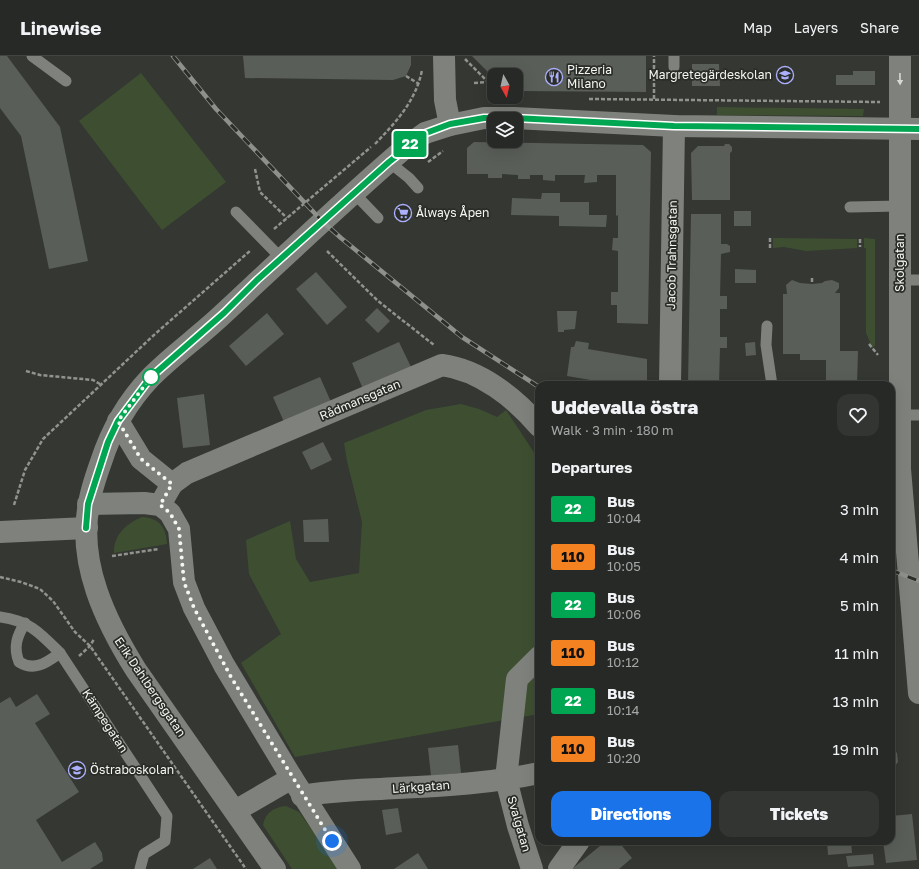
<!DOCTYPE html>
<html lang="en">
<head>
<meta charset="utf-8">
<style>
  body { margin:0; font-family:"Golos Text",sans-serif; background:#333532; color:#f1f3f6; height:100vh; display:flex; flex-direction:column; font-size:15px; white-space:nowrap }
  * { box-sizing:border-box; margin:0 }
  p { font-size:13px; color:#a4a6a7 }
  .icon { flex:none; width:22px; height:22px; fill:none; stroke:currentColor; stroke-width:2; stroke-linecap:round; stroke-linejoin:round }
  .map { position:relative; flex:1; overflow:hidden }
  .side { position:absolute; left:535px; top:325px; width:360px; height:464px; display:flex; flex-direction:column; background:#272926; border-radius:12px; box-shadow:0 4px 16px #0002,0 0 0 1px #434543 }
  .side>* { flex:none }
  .badge { padding:0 8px; border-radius:3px; font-size:14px; line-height:26px }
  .needle { width:26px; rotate:172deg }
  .controls { position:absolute; left:487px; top:12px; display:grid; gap:8px }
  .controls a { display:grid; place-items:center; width:36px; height:36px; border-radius:8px; background:#272926; box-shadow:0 4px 16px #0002,0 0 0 1px #434543; font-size:20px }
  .you { position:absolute; width:20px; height:20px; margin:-10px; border:3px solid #fff; border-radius:50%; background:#1a73e8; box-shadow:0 0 0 6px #1a73e833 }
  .map>.badge { position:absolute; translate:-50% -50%; box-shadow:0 0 0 2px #fff }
  h2 { padding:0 16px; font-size:15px; line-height:36px }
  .round { display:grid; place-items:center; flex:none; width:42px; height:42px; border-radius:12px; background:#333532 }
  .summary { display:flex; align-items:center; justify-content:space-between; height:68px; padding:0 16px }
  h1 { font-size:19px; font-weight:800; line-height:30px }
  .button { display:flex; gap:8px; margin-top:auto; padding:8px 16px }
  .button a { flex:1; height:46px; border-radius:12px; background:#1a73e8; color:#fff; font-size:16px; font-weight:800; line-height:46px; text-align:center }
  .button a+a { background:#333532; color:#f1f3f6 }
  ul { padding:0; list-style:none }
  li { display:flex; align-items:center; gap:12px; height:48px; padding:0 16px }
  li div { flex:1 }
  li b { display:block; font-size:15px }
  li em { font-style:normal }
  li .badge { min-width:44px; font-weight:700; text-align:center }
  header { display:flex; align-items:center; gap:24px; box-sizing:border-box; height:56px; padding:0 20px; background:#272926; border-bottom:1px solid #434543 }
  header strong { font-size:19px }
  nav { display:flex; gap:22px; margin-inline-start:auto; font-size:14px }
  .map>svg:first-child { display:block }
  .green { fill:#3e4f31 }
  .building { fill:#5a5e58 }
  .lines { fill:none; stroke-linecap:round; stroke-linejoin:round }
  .path { stroke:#90938e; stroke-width:2.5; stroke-dasharray:4 2; stroke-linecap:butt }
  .lane { stroke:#7f827c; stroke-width:11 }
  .street { stroke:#7f827c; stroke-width:22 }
  .secondary { stroke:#7f827c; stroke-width:22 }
  .rail-casing { stroke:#8d908b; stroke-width:4.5 }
  .rail { stroke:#2a2d28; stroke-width:3; stroke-dasharray:9; stroke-linecap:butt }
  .oneway { fill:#d7d9d4 }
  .line-casing { stroke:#fff; stroke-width:9 }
  .line { stroke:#00a651; stroke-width:6 }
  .walk { stroke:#f4f6f2; stroke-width:4; stroke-dasharray:0 7.2 }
  .stop-dot { fill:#fff; stroke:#00a651; stroke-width:2 }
  .labels { text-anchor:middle; stroke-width:3.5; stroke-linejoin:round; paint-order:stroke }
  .poi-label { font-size:12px; fill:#f4f6f2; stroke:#2a2d28; text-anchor:start }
  .street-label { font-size:12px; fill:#f4f6f2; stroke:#2a2d28 }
</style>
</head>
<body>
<header>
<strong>Linewise</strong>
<nav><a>Map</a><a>Layers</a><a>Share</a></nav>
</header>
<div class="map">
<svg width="919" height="813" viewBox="0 0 919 813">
  <rect width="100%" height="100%" fill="#343732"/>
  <!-- green -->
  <g class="green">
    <path d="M141,17L226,126L162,174L79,65Z"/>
    <path d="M717,51L864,53L863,60L717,59Z"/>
    <path d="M773,182L857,183V192L806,195L784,191L773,192Z"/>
    <path d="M864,182L875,183V289L872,292L869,288L870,286L866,277V192H864Z"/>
    <path d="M461,348L479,353L497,361L506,354L539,404V658L295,701L241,607L281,578L249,518L246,484L290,465L296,503L310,526L359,517L362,466L347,405L344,387L426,354Z"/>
    <path d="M142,461C160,462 166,472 167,488L114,497C113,479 127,467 142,461Z"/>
    <path d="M286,750L299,756L340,813H292L263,769C265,757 274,751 286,750Z"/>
  </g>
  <!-- building -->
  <g class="building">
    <path d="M0,0H7L60,71L88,205L49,213L21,80L0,52Z"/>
    <path d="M243,0H411V9L406,20L393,24L245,22Z"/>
    <path d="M472,0H646V36L516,35V19H494V22Z"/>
    <path d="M692,8H719L720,30H692Z"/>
    <path d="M853,15H875V29H836V19H853Z"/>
    <path d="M474,86L643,89L651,96L648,268L617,267V249H611V236H618V195L612,194L613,182H618V159L616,160V119H597V126L584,127L585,119H555V125L543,124V119H530V123H518V119L502,118V122H488V118H467V92Z"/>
    <path d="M725,88H729L732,91V95L730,97V144H692L691,97L698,90H724Z"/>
    <path d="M542,137H560V146H589V159H607L606,171L559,170V160L511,159L512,142L541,143Z"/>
    <rect x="734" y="155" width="17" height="15"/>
    <path d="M691,158H721V188H727L730,190V196L721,198L720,240H727V253H720V281H727V292H720L719,329H688Z"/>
    <path d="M735,213L756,214V227H735Z"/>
    <path d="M316,216L347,251L327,269L296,233Z"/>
    <path d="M792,224L800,227L812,228L822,227L825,225L832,224L839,227V232L835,237H840V295H858L857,329H826V304H800V298H783V238H787L786,229Z"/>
    <path d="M377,252L390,265L378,277L365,264Z"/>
    <path d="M557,255H577L575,273L564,274V276H558Z"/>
    <path d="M267,257L284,278L246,310L229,290Z"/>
    <path d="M576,285L589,287L588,293L647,303V327L644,329H620L567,320L571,291H574Z"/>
    <path d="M399,286L411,311L363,333L352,307Z"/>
    <path d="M755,286L756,299L746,300L745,287Z"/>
    <path d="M320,321L331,346L284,366L273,341Z"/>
    <path d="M204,338L210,389L183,392L177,342Z"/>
    <path d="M323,386L332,404L311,414L302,396Z"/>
    <path d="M328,463L329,486H304L303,464Z"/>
    <path d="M37,638L50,658L35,667L79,736L36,764L62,806L95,786L102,797L103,805L90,813H0V647L10,641L16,651Z"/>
    <path d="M891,687L893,693L897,697L898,706L894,711L895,729L891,734Z"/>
    <path d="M458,689L461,717L431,720L428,692Z"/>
    <path d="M398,752L402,776L386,779L382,754Z"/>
    <path d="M912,758L917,804L886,807L883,785H891V760Z"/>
    <path d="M606,785H618L632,802L619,813H572Z"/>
    <path d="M827,785H851L852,797L828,799Z"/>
    <path d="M418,797L428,813H394Z"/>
    <path d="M873,798L874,809L848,811L846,800Z"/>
    <path d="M210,802L217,813H193Z"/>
  </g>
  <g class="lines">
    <!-- path -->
    <g class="path">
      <path d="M465,3L494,32"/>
      <path d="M406,20L419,28"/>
      <path d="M474,27L488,26"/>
      <path d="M589,43L880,46"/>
      <path d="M654,43V0"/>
      <path d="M375,88C396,66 416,45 422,14"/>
      <path d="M428,106L443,95"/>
      <path d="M255,113L260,136L287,162"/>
      <path d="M274,173L371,91"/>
      <path d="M770,182V193"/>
      <path d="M860,183V191"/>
      <path d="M327,195L378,245L434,289"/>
      <path d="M812,222V228"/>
      <path d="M869,288L878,299"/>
      <path d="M26,315L40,319L93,324L100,328"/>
      <path d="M14,449L25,414L43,383L155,278L251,194"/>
      <path d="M112,500L159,493"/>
      <path d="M0,521L21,526L40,533L53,545L75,576L90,590L246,813"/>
      <path d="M79,600L90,590L94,583"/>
    </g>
    <!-- lane -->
    <g class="lane">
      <path d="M32,0L66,25"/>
      <path d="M674,11V0"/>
      <path d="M389,106L409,122L418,132"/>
      <path d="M354,137L378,162"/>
      <path d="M850,151L900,150"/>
      <path d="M236,156L282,203"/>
      <path d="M900,224H919"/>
      <path d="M767,270L766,289L772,329"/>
      <path d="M900,359H919"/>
      <path d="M0,561C30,565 40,577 60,597L167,760L165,785L144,798L140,813"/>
      <path d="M25,567C17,580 13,591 19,606C35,616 47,606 60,597"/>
    </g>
    <!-- street -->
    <g class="street">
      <path d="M900,0V413L919,637"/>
      <path d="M670,329L674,70"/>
      <path d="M118,365L141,403L172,428"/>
      <path d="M88,448L144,447L160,449L170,457L179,473L184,526L194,552L224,609L292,722L350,813"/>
      <path d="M160,449L172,428L187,417L442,309C480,314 515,342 539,370"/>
      <path d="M0,476L87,472"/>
      <path d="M302,740C333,734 365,734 397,732C444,730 492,727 539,717"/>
      <path d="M235,755L292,722"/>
      <path d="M532,813L518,770L506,723L517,623L539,601"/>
      <path d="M559,813L579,785"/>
    </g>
    <!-- secondary -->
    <g class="secondary">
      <path d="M444,0L445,44L450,69"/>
      <path d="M275,813L136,614C106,566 77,507 89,448C91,434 96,420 101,406C111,375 128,345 151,321C174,298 201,279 224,257C284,201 344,144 406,91L425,77L450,69L484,62H514L674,70L919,73"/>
    </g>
    <!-- rail casing -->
    <g class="rail-casing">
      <g id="rail">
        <path d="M173,0L216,53L323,166L341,182L462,281L539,331"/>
        <path d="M891,514L919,525"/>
      </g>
    </g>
    <!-- rail -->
    <use href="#rail" class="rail"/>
  </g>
  <!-- one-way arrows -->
  <defs><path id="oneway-solid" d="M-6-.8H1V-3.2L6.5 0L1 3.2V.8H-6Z"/></defs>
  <use class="oneway" href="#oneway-solid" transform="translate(900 23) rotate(89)"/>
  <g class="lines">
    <!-- line casing -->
    <g class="line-casing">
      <path id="line" d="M86,472L88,448L108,386L118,365L151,321L224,257L257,224L389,106L426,77L450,68L484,62H514L674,70L919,73"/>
    </g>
    <!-- line -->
    <use href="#line" class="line"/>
    <!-- walk -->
    <path class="walk" d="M151,321L118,365L141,403L172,428L160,449L170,457L179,473L184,526L194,552L231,621L332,785"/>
  </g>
  <!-- icons -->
  <defs>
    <g id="school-ring" transform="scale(0.9)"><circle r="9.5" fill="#2a2d28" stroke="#acaffb" stroke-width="1.5"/><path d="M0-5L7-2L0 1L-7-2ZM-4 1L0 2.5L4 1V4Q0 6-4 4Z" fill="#acaffb"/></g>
    <g id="restaurant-ring" transform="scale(0.9)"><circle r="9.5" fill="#2a2d28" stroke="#acaffb" stroke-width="1.5"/><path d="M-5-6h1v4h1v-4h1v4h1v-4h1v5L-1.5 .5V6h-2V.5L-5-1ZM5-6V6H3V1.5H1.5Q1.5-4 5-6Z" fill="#acaffb"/></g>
    <g id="supermarket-ring" transform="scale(0.9)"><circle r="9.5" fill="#2a2d28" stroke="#acaffb" stroke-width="1.5"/><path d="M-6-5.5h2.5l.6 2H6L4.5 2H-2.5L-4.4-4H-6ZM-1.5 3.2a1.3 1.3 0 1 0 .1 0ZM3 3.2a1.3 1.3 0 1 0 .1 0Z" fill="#acaffb"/></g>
    <g id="university-ring" transform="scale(0.9)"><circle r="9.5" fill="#2a2d28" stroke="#acaffb" stroke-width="1.5"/><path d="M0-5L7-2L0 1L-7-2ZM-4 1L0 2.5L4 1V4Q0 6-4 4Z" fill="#acaffb"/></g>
  </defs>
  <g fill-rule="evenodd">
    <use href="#school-ring" x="785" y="19"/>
    <use href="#restaurant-ring" x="554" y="21"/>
    <use href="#supermarket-ring" x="403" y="157"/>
    <use href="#university-ring" x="77" y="714"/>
  </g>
  <!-- markers -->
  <circle class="stop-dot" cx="151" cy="321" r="8"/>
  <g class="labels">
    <!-- poi labels -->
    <g class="poi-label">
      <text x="567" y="18">Pizzeria<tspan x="567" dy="14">Milano</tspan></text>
      <text x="772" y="23" text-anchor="end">Margretegärdeskolan</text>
      <text x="416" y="161">Ålways Åpen</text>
      <text x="90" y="718">Östraboskolan</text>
    </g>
    <!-- street labels -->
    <g class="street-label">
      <text transform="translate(672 199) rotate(-89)" y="4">Jacob Trahnsgatan</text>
      <text transform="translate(900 207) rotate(-90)" y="4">Skolgatan</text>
      <text transform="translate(360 344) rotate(-23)" y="4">Rådmansgatan</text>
      <text transform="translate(150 631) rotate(56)" y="4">Erik Dahlbergsgatan</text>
      <text transform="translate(105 665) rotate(57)" y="4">Kämpegatan</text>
      <text transform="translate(421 731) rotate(-4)" y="4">Lärkgatan</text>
      <text transform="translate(519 768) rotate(74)" y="4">Svalgatan</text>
    </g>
  </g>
</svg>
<div class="controls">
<a><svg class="needle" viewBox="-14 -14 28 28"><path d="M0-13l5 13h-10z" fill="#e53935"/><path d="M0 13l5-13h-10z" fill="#a4a6a7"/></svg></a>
<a><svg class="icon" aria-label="layers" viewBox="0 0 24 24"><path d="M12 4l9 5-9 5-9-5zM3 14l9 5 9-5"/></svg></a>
</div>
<div class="you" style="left:332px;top:785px"></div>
<b class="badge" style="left:410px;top:88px;background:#00a651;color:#fff">22</b>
<section class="side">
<div class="summary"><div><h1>Uddevalla östra</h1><p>Walk · 3 min · 180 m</p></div><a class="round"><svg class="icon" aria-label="heart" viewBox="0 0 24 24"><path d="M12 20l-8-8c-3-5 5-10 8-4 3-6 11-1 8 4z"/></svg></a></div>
<h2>Departures</h2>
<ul>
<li><span class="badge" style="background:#00a651;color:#fff">22</span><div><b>Bus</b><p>10:04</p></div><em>3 min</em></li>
<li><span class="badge" style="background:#f58220;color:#111">110</span><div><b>Bus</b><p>10:05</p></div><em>4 min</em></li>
<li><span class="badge" style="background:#00a651;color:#fff">22</span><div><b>Bus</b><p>10:06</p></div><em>5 min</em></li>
<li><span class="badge" style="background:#f58220;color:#111">110</span><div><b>Bus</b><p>10:12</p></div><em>11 min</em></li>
<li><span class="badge" style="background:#00a651;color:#fff">22</span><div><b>Bus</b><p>10:14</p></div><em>13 min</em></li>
<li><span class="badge" style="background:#f58220;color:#111">110</span><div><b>Bus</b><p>10:20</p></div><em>19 min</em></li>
</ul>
<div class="button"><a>Directions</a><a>Tickets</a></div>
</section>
</div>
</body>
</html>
